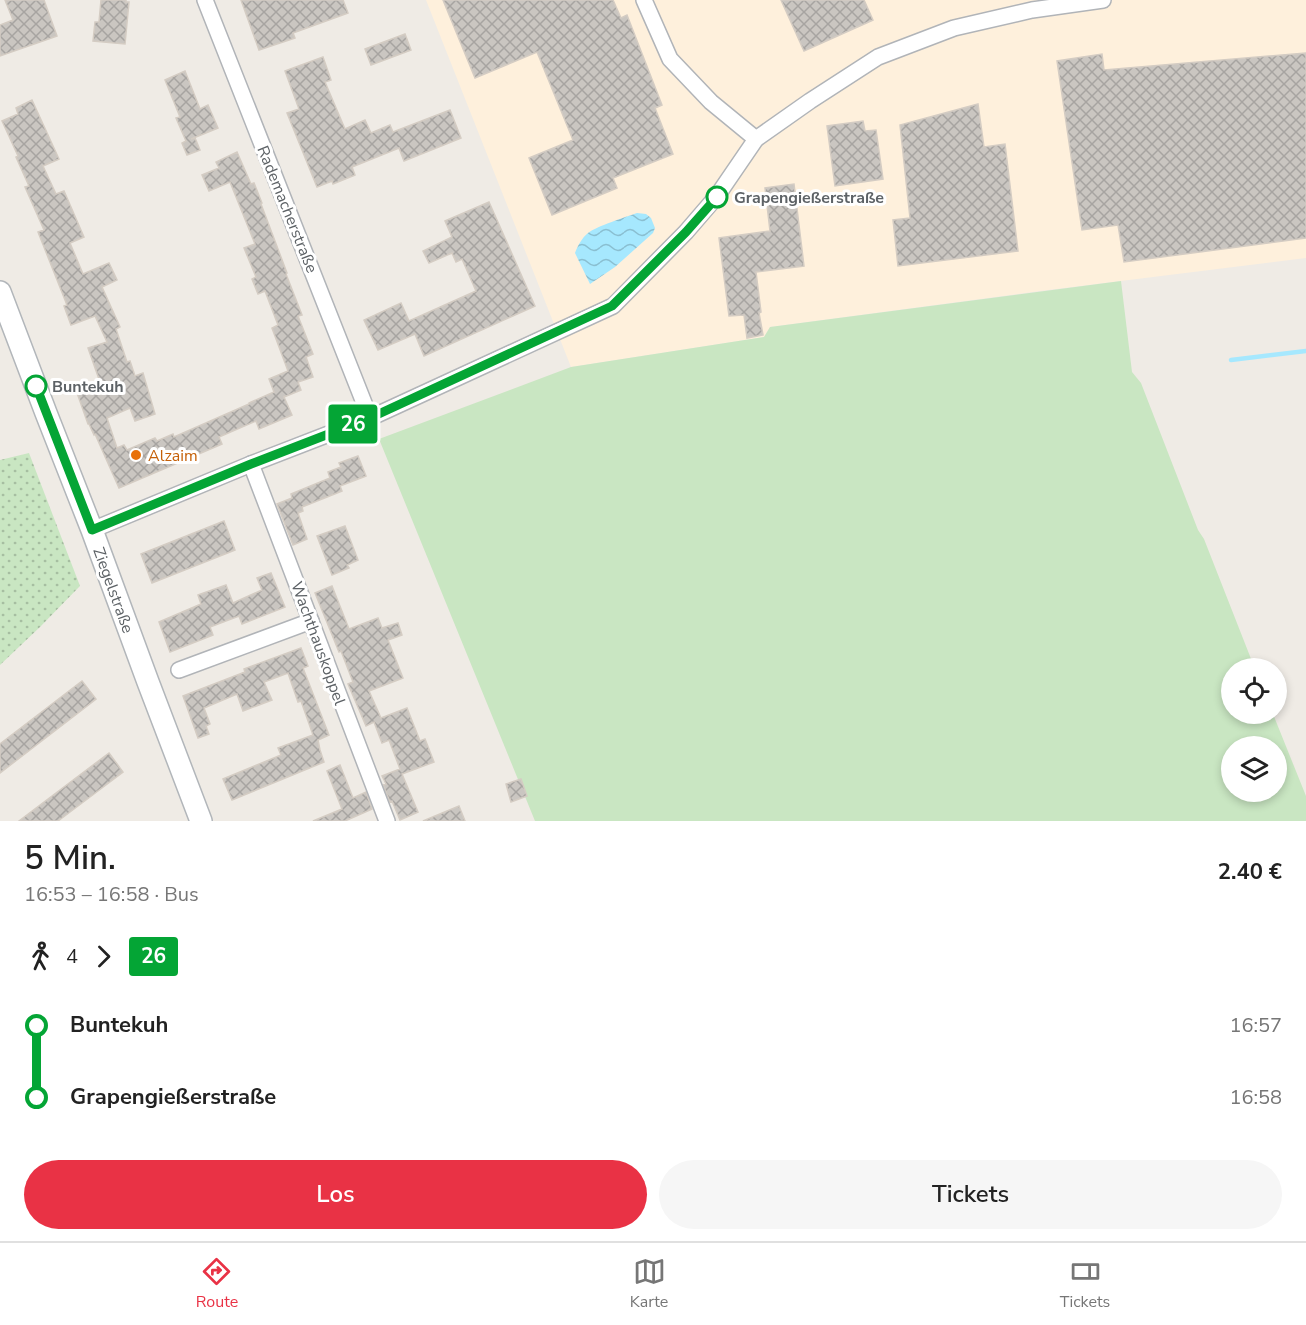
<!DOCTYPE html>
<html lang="de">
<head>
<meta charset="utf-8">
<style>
  body { margin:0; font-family:"Nunito Sans",sans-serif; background:#f6f6f6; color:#222; height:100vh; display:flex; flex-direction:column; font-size:22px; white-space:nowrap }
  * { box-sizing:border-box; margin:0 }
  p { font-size:20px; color:#767676 }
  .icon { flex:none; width:33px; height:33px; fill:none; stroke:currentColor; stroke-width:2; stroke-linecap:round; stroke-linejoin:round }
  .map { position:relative; height:821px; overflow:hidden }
  .side { display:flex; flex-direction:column; background:#fff; flex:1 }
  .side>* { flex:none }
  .badge { padding:0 12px; border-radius:4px; font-size:21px; line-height:39px }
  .fabs { position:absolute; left:1221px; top:658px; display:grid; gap:12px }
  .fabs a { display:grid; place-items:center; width:66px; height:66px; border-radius:50%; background:#fff; box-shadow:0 3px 9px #0003; font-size:30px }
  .map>.badge { position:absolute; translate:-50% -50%; box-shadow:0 0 0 3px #fff }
  .legs { display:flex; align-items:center; gap:9px; height:66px; padding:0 24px; font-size:20px }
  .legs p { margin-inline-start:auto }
  .overview { display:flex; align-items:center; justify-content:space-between; height:102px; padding:0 24px }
  h1 { font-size:33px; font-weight:600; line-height:45px }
  .button { display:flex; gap:12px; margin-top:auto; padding:12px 24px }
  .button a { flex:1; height:69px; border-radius:36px; background:#e93245; color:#fff; font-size:24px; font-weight:600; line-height:69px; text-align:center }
  .button a+a { background:#f6f6f6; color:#222 }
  ul { padding:0 24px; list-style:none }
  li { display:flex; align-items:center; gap:21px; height:72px; font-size:22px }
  li i { display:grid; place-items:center; width:9px; height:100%; margin:0 8px; background:currentColor }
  li i::after { content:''; width:15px; height:15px; margin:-8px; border:4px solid; border-radius:50%; background:#fff }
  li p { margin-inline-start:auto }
  li:first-child i { background:linear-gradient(#0000 50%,currentColor 0) }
  li:last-child i { background:linear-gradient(currentColor 50%,#0000 0) }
  .dock { display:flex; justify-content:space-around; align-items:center; height:84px; border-top:2px solid #e0e0e0; background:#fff; font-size:16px; color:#767676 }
  .dock a { display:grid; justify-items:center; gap:3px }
  .dock .selected { color:#e93245 }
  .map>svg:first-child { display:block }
  .commercial { fill:#fef0dc }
  .green { fill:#c9e6c2; fill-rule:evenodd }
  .park { fill:url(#park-dots) }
  .water { fill:url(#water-waves) }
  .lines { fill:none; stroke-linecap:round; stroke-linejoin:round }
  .stream { stroke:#a6e8fe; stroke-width:4.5 }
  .building { fill:url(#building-cross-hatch); stroke:#d4ccc3; stroke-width:1.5 }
  .street-casing { stroke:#b1b4b8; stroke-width:18 }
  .secondary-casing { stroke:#b2b6ba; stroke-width:24 }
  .street { stroke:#fff; stroke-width:15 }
  .secondary { stroke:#fff; stroke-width:21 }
  .line-1-casing { stroke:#fff; stroke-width:14 }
  .line-1 { stroke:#04a535; stroke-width:9 }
  .stop-1-dot { fill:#fff; stroke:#04a535; stroke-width:3 }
  .food-dot { fill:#e8710a; stroke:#fff; stroke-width:2 }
  .labels { text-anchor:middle; stroke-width:6; stroke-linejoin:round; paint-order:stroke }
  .stop-label { font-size:16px; font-weight:bold; fill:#5d6266; stroke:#fff; text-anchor:start }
  .street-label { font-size:16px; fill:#5d6266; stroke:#fff }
  .food-label { font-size:16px; fill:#c56008; stroke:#fff; text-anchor:start }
</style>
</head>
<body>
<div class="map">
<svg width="1306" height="821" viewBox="0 0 1306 821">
  <defs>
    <pattern id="park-dots" width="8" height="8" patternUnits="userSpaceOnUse" patternTransform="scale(1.5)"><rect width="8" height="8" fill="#c9e6c2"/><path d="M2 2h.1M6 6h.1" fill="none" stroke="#a6bea1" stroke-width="1.8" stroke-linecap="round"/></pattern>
    <pattern id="water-waves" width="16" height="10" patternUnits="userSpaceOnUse" patternTransform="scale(1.5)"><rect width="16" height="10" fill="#a6e8fe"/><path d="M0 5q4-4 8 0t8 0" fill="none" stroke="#8abfd1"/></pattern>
    <pattern id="building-cross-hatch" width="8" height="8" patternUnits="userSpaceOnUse" patternTransform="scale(1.5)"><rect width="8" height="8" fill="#cac6c1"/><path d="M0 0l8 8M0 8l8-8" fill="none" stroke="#a7a4a1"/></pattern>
  </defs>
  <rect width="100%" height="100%" fill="#efebe5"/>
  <!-- commercial -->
  <path class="commercial" d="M426,0H1306V258L1040,291L770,327L764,337L571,367Z"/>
  <!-- green -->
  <path class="green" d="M1121,281L1132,372L1141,383L1198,530L1204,539L1255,669H1232V714H1273L1306,796V821H535L379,439L571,367L764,337L770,327ZM1232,747H1276V792H1232Z"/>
  <!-- park -->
  <path class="park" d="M29,453L80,586L40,627L0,665V460Z"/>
  <!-- water -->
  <path class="water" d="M637,213L646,214L651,218L655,228L653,233L615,267L590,284L575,253C578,245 582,238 588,233C597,226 626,217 637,213Z"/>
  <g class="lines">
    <!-- stream -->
    <path class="stream" d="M1231,360L1306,351"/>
  </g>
  <!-- building -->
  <g class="building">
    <path d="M5,0H44L57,36L0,56V25L13,20Z"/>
    <path d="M101,0H126V2H129L125,44L93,41L95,22H99Z"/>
    <path d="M241,0H343L348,13L293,33L295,38L259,50Z"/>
    <path d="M443,0H613L621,18L627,15L662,105L655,108L673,154L613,178L617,188L552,215L529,158L573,140L537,52L475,78Z"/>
    <path d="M781,0H864L873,20L804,51Z"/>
    <path d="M405,34L411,50L371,65L365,49Z"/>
    <path d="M1306,53V238L1124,262L1118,225L1082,230L1057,61L1102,54L1104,70Z"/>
    <path d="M323,57L331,80L325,82L345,129L365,120L371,133L390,125L393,132L450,110L461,138L404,161L399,148L352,167L355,175L333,184L332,181L317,187L287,113L299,109L285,71Z"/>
    <path d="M185,71L200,109L208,105L218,128L191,139L195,138L200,150L187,155L182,143L186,141L176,118L180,117L165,80Z"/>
    <path d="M32,100L59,159L43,166L56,194L64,191L84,237L70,243L83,274L109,263L117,280L102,287L120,327L116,329L127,362L130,361L135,376L143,373L155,414L135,421L130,408L107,418L117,448L124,445L127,450L155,438L157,441L173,434L174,437L249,404V403L274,392L269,379L288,371L272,328L278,325L265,291L258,294L252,279L256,277L244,248L255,244L230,182L209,191L202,175L219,168L216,162L237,152L251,184L254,183L262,203L261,204L287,273L286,274L302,315L298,316L313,354L306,357L313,377L298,382L301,390L284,397L292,415L259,429L256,421L219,437L222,444L119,488L95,434L94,435L89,424H88L76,390L100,382L88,348L107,342L95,316L71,325L64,306L67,305L38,232L44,230L25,187L29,186L16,157L18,156L2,121L18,114L16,108Z"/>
    <path d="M978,104L984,147L1005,144L1018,251L898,266L893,220L910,218L900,125Z"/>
    <path d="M863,121L865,131L876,130L883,179L835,186L827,126Z"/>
    <path d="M794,184L804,266L756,272L761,312L759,313L763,335L747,338L744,315L729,316L719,238L770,231L765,188Z"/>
    <path d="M489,202L535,306L424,356L415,334L378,350L364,320L401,303L409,321L476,291L462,259L456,262L452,253L429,263L423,251L452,237L445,221Z"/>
    <path d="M358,456L366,476L340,486L342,491L302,507L303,511L298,513L307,539L293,545L277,504L292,498L291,494L330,478L328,472L341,467L339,463Z"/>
    <path d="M224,521L235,550L152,583L141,554Z"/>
    <path d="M345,526L358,560L347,565L349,568L332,575L317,536Z"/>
    <path d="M271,573L285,607L242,624L239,616L210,627L213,635L170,652L159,622L201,604L198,595L226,585L233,603L262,590L257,578Z"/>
    <path d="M332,586L349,629L378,618L382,628L398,623L402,635L388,640L403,678L369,691L381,718L407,708L420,741L425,739L434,762L402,774L418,812L400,820L392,801L390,802L383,785L386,784L382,776L400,769L389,740L382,743L374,722L366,726L348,684L353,682L341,651L339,652L315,593Z"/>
    <path d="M301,648L308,666L303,668L329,735L318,740L320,750L324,762L232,800L223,779L281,755L278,748L313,735L301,701L298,702L288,673L264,682L272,700L243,711L237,694L204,708L210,724L206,726L209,734L198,738L183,696L245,672L244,669Z"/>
    <path d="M82,681L96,699L0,773V744Z"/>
    <path d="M109,753L123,772L70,812L58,821H19Z"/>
    <path d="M340,765L353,798L366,792L372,809L345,821H313L342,809L327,771Z"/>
    <path d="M521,779L527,796L511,802L506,784Z"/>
    <path d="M459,806L465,821H423Z"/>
  </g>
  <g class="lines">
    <!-- street casing -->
    <g class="street-casing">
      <g id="street">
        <path d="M205,0L370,418"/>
        <path d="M644,0L670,59L711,102L756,139"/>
        <path d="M251,464C297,583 341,702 387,821"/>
        <path d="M92,530L251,464L370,418L613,306L686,232L717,196L756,139L810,101L878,57L954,28L1032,10L1103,0"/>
        <path d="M179,670L311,621"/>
      </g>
    </g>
    <!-- secondary casing -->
    <g class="secondary-casing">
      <path id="secondary" d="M0,292L46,413L92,530L148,682L201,821"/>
    </g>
    <!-- street -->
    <use href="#street" class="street"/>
    <!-- secondary -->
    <use href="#secondary" class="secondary"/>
  </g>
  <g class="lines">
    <!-- line-1 casing -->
    <g class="line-1-casing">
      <path id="line-1" d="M36,386L92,530L251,464L370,418L612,306L686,232L717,197"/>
    </g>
    <!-- line-1 -->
    <use href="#line-1" class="line-1"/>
  </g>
  <!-- markers -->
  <g class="stop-1-dot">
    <circle cx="717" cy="197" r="10"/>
    <circle cx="36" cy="386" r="10"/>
  </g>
  <circle class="food-dot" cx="136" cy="455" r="6"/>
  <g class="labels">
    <!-- stop labels -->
    <g class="stop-label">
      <text x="734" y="203">Grapengießerstraße</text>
      <text x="52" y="392">Buntekuh</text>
    </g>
    <!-- street labels -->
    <g class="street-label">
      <text transform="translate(288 209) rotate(68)" y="6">Rademacherstraße</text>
      <text transform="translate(114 590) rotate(70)" y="6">Ziegelstraße</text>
      <text transform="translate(319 643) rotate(70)" y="6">Wachthauskoppel</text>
    </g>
    <!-- food labels -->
    <g class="food-label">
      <text x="148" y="461">Alzaim</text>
    </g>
  </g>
</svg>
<div class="fabs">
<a><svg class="icon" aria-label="locate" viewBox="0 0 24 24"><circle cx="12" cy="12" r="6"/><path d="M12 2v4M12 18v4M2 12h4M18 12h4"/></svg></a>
<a><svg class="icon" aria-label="layers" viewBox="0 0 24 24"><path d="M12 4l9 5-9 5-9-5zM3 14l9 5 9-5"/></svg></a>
</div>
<b class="badge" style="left:353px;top:424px;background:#04a535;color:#fff">26</b>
</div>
<section class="side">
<div class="overview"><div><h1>5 Min.</h1><p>16:53 – 16:58 · Bus</p></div><b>2.40 €</b></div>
<div class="legs"><svg class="icon" aria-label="walk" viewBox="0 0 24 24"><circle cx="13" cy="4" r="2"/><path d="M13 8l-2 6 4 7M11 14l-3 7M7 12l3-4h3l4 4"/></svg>4<svg class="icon" aria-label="forward" viewBox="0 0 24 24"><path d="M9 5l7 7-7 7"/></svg><b class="badge" style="background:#04a535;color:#fff">26</b></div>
<ul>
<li><i style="color:#04a535"></i><b>Buntekuh</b><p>16:57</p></li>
<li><i style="color:#04a535"></i><b>Grapengießerstraße</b><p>16:58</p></li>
</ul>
<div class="button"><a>Los</a><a>Tickets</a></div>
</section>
<nav class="dock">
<a class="selected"><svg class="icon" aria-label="directions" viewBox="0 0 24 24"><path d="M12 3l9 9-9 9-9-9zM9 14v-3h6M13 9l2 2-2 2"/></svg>Route</a>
<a><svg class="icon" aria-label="map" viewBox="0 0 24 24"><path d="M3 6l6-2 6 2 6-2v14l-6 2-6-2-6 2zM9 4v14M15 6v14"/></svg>Karte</a>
<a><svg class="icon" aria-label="tickets" viewBox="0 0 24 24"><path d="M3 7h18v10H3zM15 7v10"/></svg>Tickets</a>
</nav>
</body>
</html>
